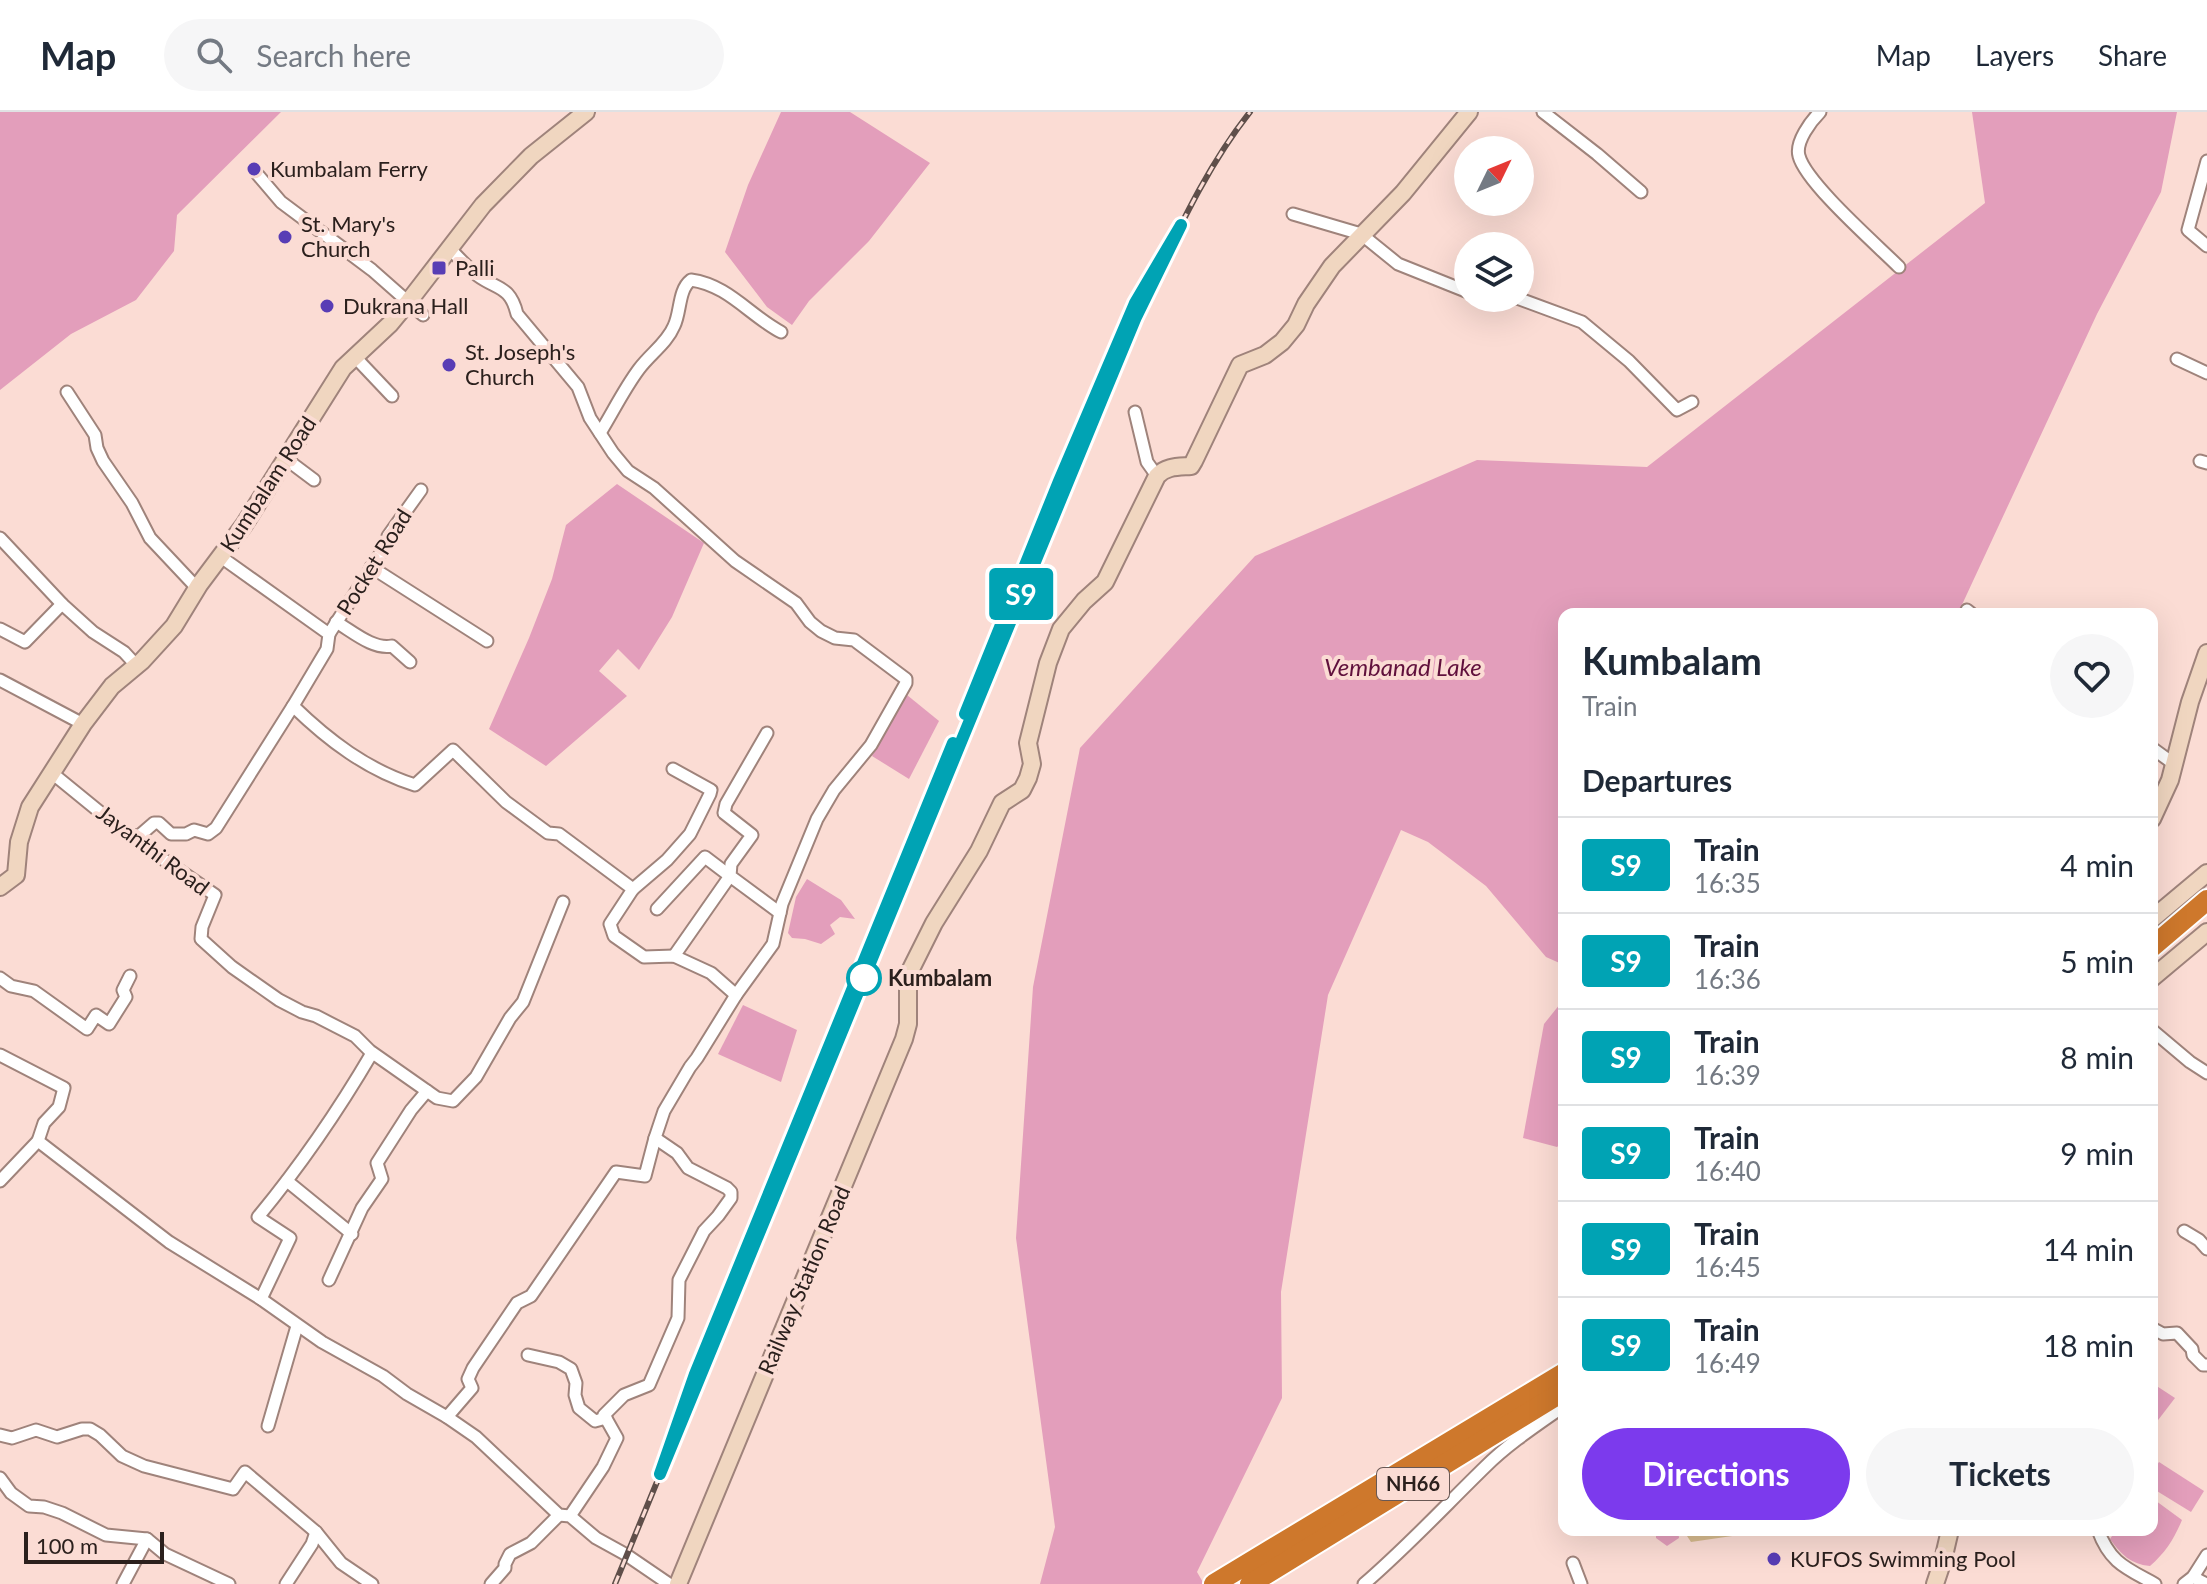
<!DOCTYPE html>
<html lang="en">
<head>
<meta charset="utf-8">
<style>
  body { margin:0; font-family:Lato,sans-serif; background:#f6f6f7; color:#1f2937; height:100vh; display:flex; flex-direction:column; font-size:30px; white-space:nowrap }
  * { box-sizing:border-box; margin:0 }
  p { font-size:26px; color:#747a83 }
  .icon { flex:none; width:44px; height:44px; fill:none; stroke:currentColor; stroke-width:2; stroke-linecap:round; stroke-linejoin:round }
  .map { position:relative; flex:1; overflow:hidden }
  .drawer { position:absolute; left:1558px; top:496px; width:600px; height:928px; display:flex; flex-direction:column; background:#fff; border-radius:16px; box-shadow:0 8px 32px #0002 }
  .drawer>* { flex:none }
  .badge { padding:0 16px; border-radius:6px; font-size:28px; line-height:52px }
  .needle { width:52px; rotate:47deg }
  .tools { position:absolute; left:1454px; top:24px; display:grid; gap:16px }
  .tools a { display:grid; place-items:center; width:80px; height:80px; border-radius:50%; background:#fff; box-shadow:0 8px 32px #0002; font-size:40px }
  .scale { position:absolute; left:24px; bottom:20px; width:140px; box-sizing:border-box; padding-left:8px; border:4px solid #2b201d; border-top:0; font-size:22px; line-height:28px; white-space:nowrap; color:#2b201d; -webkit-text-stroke:6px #fbdcd4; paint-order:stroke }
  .map>.badge { position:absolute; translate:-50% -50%; box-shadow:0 0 0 4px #fff }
  h2 { padding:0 24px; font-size:30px; line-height:72px }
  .round { display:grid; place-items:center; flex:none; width:84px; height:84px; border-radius:42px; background:#f6f6f7 }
  .headline { display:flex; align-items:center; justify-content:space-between; height:136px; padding:0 24px }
  h1 { font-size:38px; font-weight:700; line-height:60px }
  .action { display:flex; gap:16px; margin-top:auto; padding:16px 24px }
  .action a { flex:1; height:92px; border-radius:48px; background:#7c3aed; color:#fff; font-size:32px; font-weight:700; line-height:92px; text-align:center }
  .action a+a { background:#f6f6f7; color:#1f2937 }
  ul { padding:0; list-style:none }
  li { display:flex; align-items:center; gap:24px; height:96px; padding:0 24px; border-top:2px solid #e0e1e3 }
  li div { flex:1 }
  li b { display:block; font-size:30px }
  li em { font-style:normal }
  li .badge { min-width:88px; font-weight:700; text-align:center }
  header { display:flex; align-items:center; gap:48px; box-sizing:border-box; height:112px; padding:0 40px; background:#fff; border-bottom:2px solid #e0e1e3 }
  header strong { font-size:38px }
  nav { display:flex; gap:44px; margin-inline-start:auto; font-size:28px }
  .search { width:560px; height:72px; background:#f6f6f7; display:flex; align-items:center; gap:20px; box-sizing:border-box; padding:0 28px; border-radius:44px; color:#747a83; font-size:30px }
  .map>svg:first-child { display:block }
  .green { fill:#d5b98d }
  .water { fill:#e39ebb }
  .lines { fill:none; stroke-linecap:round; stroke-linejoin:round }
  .street-casing { stroke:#9f837b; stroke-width:15 }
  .secondary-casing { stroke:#9f837b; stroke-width:20 }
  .highway-casing { stroke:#fff; stroke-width:24 }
  .street { stroke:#fff; stroke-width:11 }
  .secondary { stroke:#f0d6c0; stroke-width:16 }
  .highway { stroke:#ce782c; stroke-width:20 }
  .rail-casing { stroke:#5f4f4a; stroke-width:6 }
  .rail { stroke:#fbdcd4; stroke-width:3; stroke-dasharray:9; stroke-linecap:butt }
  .line-casing { stroke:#fff; stroke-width:18 }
  .line { stroke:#00a3b4; stroke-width:12 }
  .poi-dot { fill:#583db5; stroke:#fbdcd4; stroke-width:3 }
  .stop-dot { fill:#fff; stroke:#00a3b4; stroke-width:4 }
  .labels { text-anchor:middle; stroke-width:8; stroke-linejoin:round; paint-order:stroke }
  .shield { fill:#fbdcd4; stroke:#695854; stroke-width:2 }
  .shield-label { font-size:20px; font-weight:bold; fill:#2b201d }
  .poi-label { font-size:22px; fill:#2b201d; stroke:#fbdcd4; text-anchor:start }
  .street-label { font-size:22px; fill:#2b201d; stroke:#fbdcd4 }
  .stop-label { font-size:22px; font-weight:bold; fill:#2b201d; stroke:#fbdcd4; text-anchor:start }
  .water-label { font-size:24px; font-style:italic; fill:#60103c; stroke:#fbdcd4 }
</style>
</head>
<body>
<header>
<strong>Map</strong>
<div class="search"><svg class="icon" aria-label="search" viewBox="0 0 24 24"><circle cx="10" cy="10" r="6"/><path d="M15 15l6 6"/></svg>Search here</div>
<nav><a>Map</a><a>Layers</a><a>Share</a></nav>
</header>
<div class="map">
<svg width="2207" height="1472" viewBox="0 0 2207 1472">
  <rect width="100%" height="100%" fill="#fbdcd4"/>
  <!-- green -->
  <path class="green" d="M1683,1418H1749L1739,1423L1691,1430Z"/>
  <!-- water -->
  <g class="water">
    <path d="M0,0H281L177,103L174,139L136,188L71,222L0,278Z"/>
    <path d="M781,0H850L930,51L869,129L809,189L792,213L767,195L725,140L748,73Z"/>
    <path d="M1972,0H2177L2161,80L2097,202L1960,497L1955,502H1564V853L1546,845L1486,774L1428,730L1401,718L1328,883L1281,1180L1282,1286L1197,1460L1204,1472H1040L1055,1415L1016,1126L1033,875L1080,636L1255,444L1477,348L1647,355L1985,91Z"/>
    <path d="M617,372L704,431L672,505L639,558L618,537L599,559L627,584L546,654L489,617L529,526L552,467L566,413Z"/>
    <path d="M907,583L939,609L909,667L872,644Z"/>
    <path d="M807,767L841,788L855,807L840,805L830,813L835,822L821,832L805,827L792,826L788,821L796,785Z"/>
    <path d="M1564,887V1029L1557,1035L1523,1026L1544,912Z"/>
    <path d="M743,893L797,918L781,970L718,942Z"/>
    <path d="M2152,1271L2175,1286L2152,1316Z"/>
    <path d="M2159,1350L2204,1379L2191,1400L2152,1376V1360Z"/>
    <path d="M2152,1386L2182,1408C2174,1427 2166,1440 2150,1454C2130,1452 2121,1442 2110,1427L2116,1418H2152Z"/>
    <path d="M1656,1418H1678L1679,1426L1667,1434L1656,1426Z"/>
  </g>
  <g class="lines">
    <!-- street casing -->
    <g class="street-casing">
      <g id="street">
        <path d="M1543,0L1597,42L1641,80"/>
        <path d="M1820,0C1811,9 1795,30 1799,44C1806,71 1876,132 1899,155"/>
        <path d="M2207,49L2188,118L2207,134"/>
        <path d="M258,63L281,90L372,158L423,203"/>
        <path d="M1293,102L1361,122L1398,152L1468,180"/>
        <path d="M449,136C458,145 467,155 477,163C497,178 510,173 517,202L578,275L590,306L613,341L628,359L654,376L735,449L796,491L810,510L821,519L835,526L854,528L906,567V571L871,633L834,678L817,707L782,792L773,832L736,883L697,946L690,955L664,999L655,1026L677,1041L688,1056L727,1076L731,1080V1086L718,1104L704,1119L679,1168L678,1206L649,1273L624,1283L604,1303L617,1326L603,1355L570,1404"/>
        <path d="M1517,186L1582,210L1629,249L1677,298L1692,290"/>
        <path d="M356,246L392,284"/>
        <path d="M2177,247L2207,261"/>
        <path d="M67,280L95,323L97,336L103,349L132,391L150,426L197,476"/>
        <path d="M1135,300L1147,350L1157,364"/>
        <path d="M600,321C613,300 624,277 639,257C650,242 667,231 674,214C681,200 678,178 691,168C728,173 749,203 781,220"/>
        <path d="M286,347L314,368"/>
        <path d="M2200,349L2207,351"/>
        <path d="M0,426L62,492"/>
        <path d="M221,445L329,522L327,537L293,594C328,628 367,658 415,673L453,638L506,690L548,721L559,722L633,777L610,812L614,824L644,845L674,844L711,861L736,883"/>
        <path d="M371,455L487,529"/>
        <path d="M1967,498L1972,502"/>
        <path d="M336,510C352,519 373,538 392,534L410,550"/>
        <path d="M0,517L25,530L62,492L93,520L124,540L136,553"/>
        <path d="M329,522L388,430V424L421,378"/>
        <path d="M0,568L83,612"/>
        <path d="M767,621L726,692L724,701L752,723L731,752L730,764L780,801"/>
        <path d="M2152,636L2174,652"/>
        <path d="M52,661L128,723L215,783L202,815L201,827L232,855L279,888L302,900L316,904L355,924L370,939L437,986L453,989L476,965L510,906L523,890L563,790"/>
        <path d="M128,723L139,724L154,711H159L171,722H186L194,718L208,722L216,716L293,594"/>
        <path d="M633,777L667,748L690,722L710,682L711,678L673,657"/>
        <path d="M657,797L705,745L730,764L674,844"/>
        <path d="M0,866L11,874L34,879L87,917L96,903L109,912L126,885L123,878L130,864"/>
        <path d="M2152,918L2190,950L2207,961"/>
        <path d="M0,943L64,976L59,995L44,1011L38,1029L169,1130L261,1187L322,1230L383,1264L407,1282L447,1305L476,1325L559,1403L570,1404L596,1426L625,1442L669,1472"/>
        <path d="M0,1069L38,1029"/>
        <path d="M287,1069L352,1122"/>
        <path d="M2184,1119L2199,1128L2207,1137"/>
        <path d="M329,1168L362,1096L382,1067L377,1051L411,998L427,979"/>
        <path d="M261,1187L290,1126L258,1105C301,1053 338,999 372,941"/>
        <path d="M2152,1216L2163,1222L2177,1221L2192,1237L2193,1243L2203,1253H2207"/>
        <path d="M528,1243L559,1250L571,1257L576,1271L575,1283L579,1296L595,1309L606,1306"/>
        <path d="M447,1305L472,1276L468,1267L473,1256L517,1191L531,1184L616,1060L645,1064L655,1026"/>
        <path d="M268,1314L297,1214"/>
        <path d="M0,1323L12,1326L36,1318L57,1325L82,1317H90L100,1323L122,1344L144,1354L233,1377L245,1360L316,1420L341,1451L372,1472"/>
        <path d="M0,1366L11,1381L29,1394L44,1395L62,1401L106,1423L147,1427L165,1442L229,1472"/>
        <path d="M2098,1418C2110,1451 2126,1456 2155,1472"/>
        <path d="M1573,1451L1581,1472"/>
        <path d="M2193,1465L2206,1472"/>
        <path d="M123,1472L147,1427"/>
        <path d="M286,1472L312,1432L316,1420"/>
        <path d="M491,1472L505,1456V1452L510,1442L531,1431L559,1403"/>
        <path d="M1364,1472C1407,1435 1445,1394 1485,1355C1508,1332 1537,1313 1564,1294"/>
        <path d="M2184,1472L2193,1465L2207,1443"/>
      </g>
    </g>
    <!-- secondary casing -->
    <g class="secondary-casing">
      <g id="secondary">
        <path d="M2152,707L2170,668L2190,590L2207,541"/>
        <path d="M0,775L16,763L19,730L30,695L83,612L112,574L142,549L174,514L199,473L244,413L343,256L390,212L409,189L483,93L531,44L586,0"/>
        <path d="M2152,807L2207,761"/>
        <path d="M2152,866L2207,820"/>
        <path d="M678,1472L904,927L908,912V870L910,859L934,811L979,739L1002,691L1022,678L1028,666L1032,652L1028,631L1048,551L1061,517L1084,489L1105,470L1157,364C1166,354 1178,355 1191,354L1194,349L1240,253L1265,243L1282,230L1296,213L1306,192L1332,154L1403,81L1469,0"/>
        <path d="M1935,1472L1943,1448L1950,1418"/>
      </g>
    </g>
    <!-- highway casing -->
    <g class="highway-casing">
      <g id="highway">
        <path d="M2152,835L2207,788"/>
        <path d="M1214,1472L1564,1261"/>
        <path d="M1250,1472L1564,1279"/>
      </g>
    </g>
    <!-- street -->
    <use href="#street" class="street"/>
    <!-- secondary -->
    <use href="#secondary" class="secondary"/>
    <!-- highway -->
    <use href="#highway" class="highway"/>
    <!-- rail casing -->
    <g class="rail-casing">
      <path id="rail" d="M615,1472L1136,205C1171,135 1201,62 1250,0"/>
    </g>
    <!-- rail -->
    <use href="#rail" class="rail"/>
  </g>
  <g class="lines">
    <!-- line casing -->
    <g class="line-casing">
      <path id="line" d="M953,631L695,1262L660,1362L1102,287L1136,205L1181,113L1135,191L1059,369L965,602"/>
    </g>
    <!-- line -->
    <use href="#line" class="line"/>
  </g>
  <!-- markers -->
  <g class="poi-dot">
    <circle cx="254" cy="57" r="8"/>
    <circle cx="285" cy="125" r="8"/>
    <rect x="431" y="148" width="16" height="16" rx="4"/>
    <circle cx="327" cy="194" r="8"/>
    <circle cx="449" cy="253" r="8"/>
    <circle cx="1774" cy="1447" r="8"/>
  </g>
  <circle class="stop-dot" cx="864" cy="866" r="16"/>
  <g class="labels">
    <!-- shield labels -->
    <rect class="shield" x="1377" y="1356" width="72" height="32" rx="6"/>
    <g class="shield-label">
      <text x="1413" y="1379">NH66</text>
    </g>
    <!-- poi labels -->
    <g class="poi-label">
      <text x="270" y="65">Kumbalam Ferry</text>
      <text x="301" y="120">St. Mary's<tspan x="301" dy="25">Church</tspan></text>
      <text x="455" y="164">Palli</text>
      <text x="343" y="202">Dukrana Hall</text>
      <text x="465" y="248">St. Joseph's<tspan x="465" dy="25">Church</tspan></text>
      <text x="1790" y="1455">KUFOS Swimming Pool</text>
    </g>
    <!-- street labels -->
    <g class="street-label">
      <text transform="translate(268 372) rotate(-57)" y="8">Kumbalam Road</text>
      <text transform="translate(374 450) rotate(-58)" y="8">Pocket Road</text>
      <text transform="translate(153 738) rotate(37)" y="8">Jayanthi Road</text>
      <text transform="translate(804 1168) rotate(-67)" y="8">Railway Station Road</text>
    </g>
    <!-- stop labels -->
    <g class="stop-label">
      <text x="888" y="874">Kumbalam</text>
    </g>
    <!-- water labels -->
    <g class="water-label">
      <text x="1403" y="564">Vembanad Lake</text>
    </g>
  </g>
</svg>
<div class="tools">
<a><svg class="needle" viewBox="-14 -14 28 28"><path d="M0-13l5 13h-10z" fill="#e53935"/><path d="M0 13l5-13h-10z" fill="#747a83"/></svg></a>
<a><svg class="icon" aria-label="layers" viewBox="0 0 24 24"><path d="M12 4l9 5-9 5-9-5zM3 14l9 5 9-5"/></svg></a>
</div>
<div class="scale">100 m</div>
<b class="badge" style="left:1021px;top:482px;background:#00a3b4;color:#fff">S9</b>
<section class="drawer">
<div class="headline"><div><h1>Kumbalam</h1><p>Train</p></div><a class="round"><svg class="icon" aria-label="heart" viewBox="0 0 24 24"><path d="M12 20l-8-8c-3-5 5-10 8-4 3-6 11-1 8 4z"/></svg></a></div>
<h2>Departures</h2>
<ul>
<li><span class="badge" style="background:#00a3b4;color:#fff">S9</span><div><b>Train</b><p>16:35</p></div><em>4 min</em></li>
<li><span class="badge" style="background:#00a3b4;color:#fff">S9</span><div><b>Train</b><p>16:36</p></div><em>5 min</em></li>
<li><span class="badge" style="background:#00a3b4;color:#fff">S9</span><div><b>Train</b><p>16:39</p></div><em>8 min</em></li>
<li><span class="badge" style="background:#00a3b4;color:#fff">S9</span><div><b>Train</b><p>16:40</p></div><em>9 min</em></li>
<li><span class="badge" style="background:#00a3b4;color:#fff">S9</span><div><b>Train</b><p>16:45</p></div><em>14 min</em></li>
<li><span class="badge" style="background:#00a3b4;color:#fff">S9</span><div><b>Train</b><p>16:49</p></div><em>18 min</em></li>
</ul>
<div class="action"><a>Directions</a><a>Tickets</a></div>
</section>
</div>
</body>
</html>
